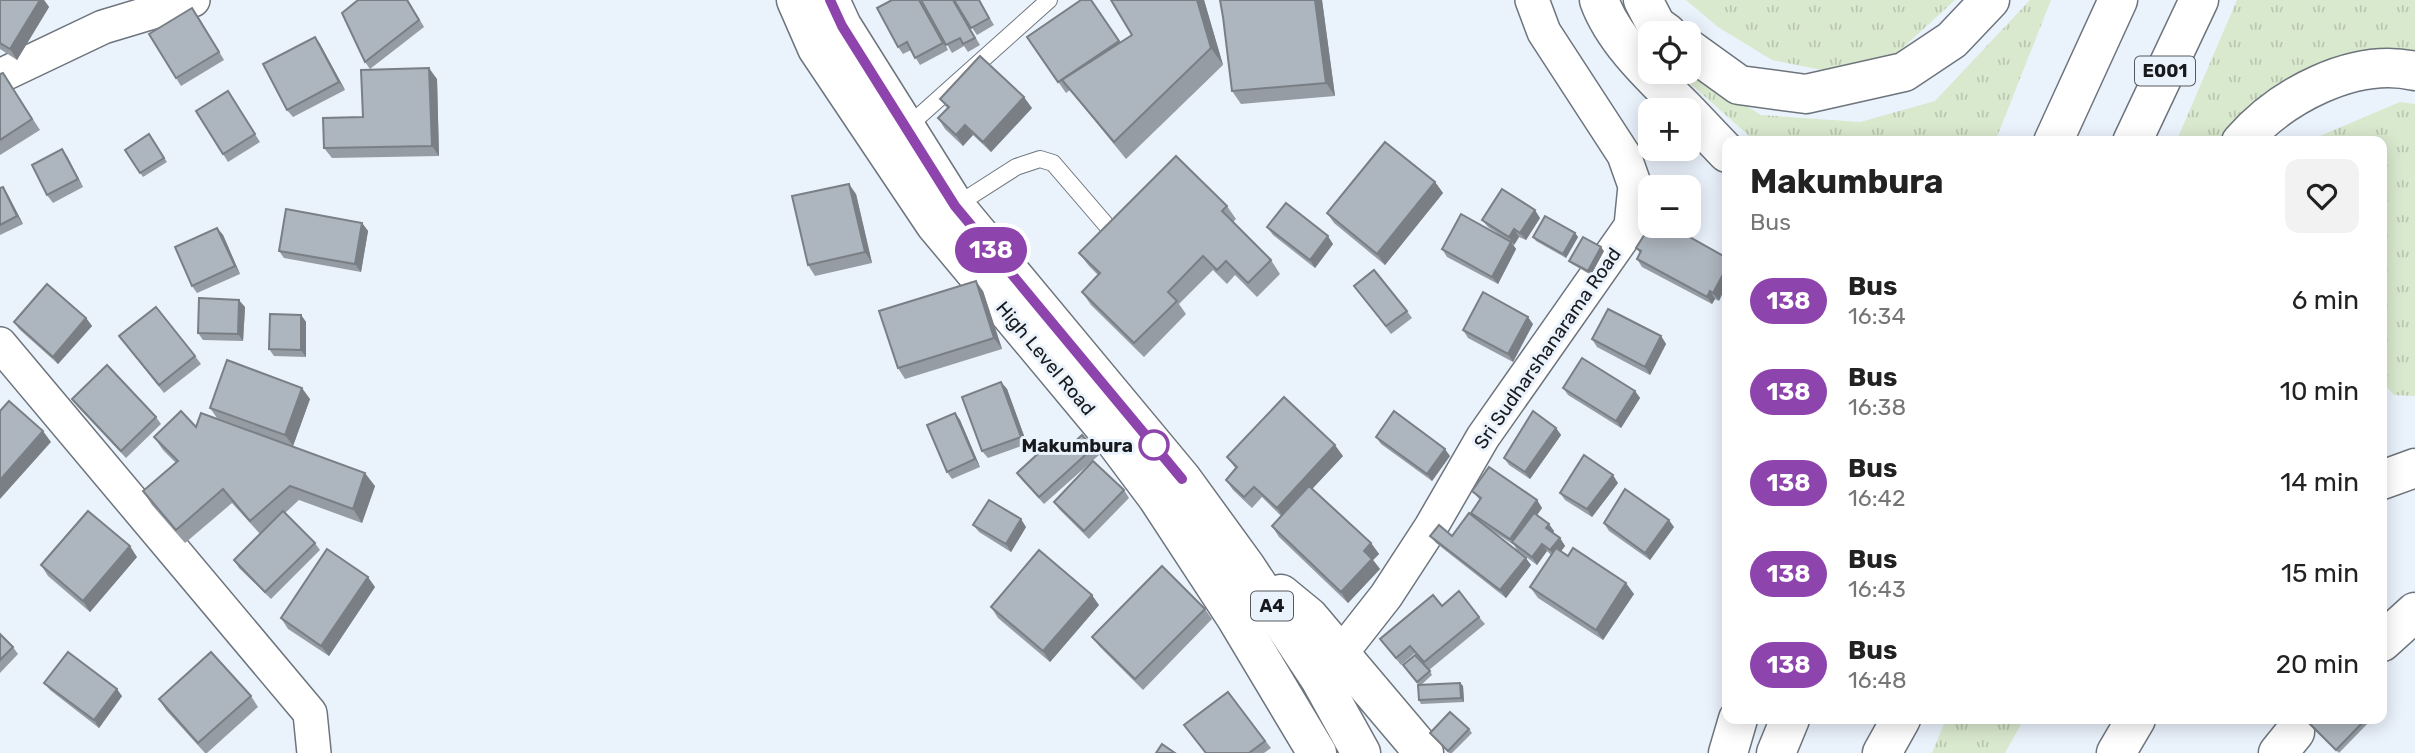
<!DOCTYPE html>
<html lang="en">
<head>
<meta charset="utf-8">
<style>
  body { margin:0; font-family:Rubik,sans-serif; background:#f2f2f2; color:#222; height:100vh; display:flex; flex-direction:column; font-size:26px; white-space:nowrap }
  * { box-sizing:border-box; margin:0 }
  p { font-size:23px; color:#767676 }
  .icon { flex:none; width:38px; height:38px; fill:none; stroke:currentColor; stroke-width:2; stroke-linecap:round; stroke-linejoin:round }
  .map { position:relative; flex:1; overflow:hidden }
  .details { position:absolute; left:1722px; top:136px; width:665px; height:588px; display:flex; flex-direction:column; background:#fff; border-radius:14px; box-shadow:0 4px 18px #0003 }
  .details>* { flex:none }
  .badge { padding:0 14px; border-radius:23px; font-size:24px; line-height:46px }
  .tools { position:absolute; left:1638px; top:21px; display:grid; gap:14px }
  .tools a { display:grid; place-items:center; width:63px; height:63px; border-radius:14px; background:#fff; box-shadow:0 4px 18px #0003; font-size:35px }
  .map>.badge { position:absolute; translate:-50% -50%; box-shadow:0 0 0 4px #fff }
  .round { display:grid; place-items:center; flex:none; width:74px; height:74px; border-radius:14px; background:#f2f2f2 }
  .overview { display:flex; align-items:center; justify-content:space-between; height:119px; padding:0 28px }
  h1 { font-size:33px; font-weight:700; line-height:52px }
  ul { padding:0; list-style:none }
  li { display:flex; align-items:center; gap:21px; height:91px; padding:0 28px }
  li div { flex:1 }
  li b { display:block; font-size:26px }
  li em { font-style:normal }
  li .badge { min-width:77px; font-weight:700; text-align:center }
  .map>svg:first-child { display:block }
  .grass { fill:url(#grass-tufts) }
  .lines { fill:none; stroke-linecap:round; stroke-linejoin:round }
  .lane-casing { stroke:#6d747c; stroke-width:18 }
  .street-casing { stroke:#6d747c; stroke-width:36 }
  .highway-casing { stroke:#6d747c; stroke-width:41 }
  .lane { stroke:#fff; stroke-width:16 }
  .street { stroke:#fff; stroke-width:33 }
  .highway { stroke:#fff; stroke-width:38 }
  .wall { fill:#959ca3 }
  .shaded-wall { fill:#797f85 }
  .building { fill:#adb5be; stroke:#797f85; stroke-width:2 }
  .line-casing { stroke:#fff; stroke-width:16 }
  .line { stroke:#8e44ad; stroke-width:10 }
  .stop-dot { fill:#fff; stroke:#8e44ad; stroke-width:3.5 }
  .labels { text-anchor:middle; stroke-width:6; stroke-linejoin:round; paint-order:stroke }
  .shield { fill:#eaf2fc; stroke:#565a60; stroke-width:2 }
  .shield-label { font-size:18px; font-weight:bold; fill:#17191d }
  .street-label { font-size:19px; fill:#17191d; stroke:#eaf2fc }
  .stop-label { font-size:19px; font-weight:bold; fill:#17191d; stroke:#eaf2fc; text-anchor:end }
</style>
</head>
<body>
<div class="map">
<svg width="2415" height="753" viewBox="0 0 2415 753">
  <defs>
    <pattern id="grass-tufts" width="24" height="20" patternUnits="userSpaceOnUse" patternTransform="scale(1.75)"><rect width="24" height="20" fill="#d9e9ce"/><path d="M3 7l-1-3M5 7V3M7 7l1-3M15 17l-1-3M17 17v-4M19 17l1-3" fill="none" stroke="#bac7b0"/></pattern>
  </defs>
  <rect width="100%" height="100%" fill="#eaf2fc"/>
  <!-- grass -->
  <g class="grass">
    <path d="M1686,0H1955L1895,55L1832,72L1772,60L1718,27Z"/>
    <path d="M2030,0H2051L1995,142H1756L1682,76L1693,72L1761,115L1860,122L1935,101Z"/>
    <path d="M2237,0H2415V59L2226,142H2176Z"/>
    <path d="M2400,102L2415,104V396L2394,395L2382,382V142H2306Z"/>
    <path d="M1946,719H2024L2005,753H1932Z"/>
  </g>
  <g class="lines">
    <!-- lane casing -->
    <g class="lane-casing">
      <g id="lane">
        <path d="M906,128L1049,0"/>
        <path d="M955,206L1016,167L1040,159L1053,163L1108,227"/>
      </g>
    </g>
    <!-- street casing -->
    <g class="street-casing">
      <g id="street">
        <path d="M0,76L103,27L193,0"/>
        <path d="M0,344L310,713L314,753"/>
        <path d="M1324,675L1386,596L1431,527L1483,437L1631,226L1635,186L1624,155L1544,32L1532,0"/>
      </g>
    </g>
    <!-- highway casing -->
    <g class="highway-casing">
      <g id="highway">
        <path d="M796,0L817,48L935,224L1106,429L1157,497L1235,616L1317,753"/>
        <path d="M830,0L842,26L955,206L1182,479L1246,567L1320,679L1361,753"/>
        <path d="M1599,0C1614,42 1655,79 1686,110"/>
        <path d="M1643,0L1656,25L1667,33"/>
        <path d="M1689,49L1739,85L1806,94L1904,72L1952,40L1990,0"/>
        <path d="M1689,113L1727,153"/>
        <path d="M2053,142L2118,0"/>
        <path d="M2132,142L2199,0"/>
        <path d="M2241,142C2281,96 2354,57 2415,71"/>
        <path d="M2382,480L2415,468"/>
        <path d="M1281,594L1309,617L1424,753"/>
        <path d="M2382,642L2415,612"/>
        <path d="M1728,753L1738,719"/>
        <path d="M1776,753L1790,719"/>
        <path d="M1882,753L1901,719"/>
        <path d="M2116,753L2136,719"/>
        <path d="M2278,753L2295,732"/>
      </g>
    </g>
    <!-- lane -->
    <use href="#lane" class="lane"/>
    <!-- street -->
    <use href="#street" class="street"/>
    <!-- highway -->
    <use href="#highway" class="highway"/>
  </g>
  <!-- wall -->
  <g class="wall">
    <path d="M0,0H44L49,7L17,60L0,49Z"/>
    <path d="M358,0H408L424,27L370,69L365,62Z"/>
    <path d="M920,0L948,50L920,65L911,50L903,54L898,47Z"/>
    <path d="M921,0H979L994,25L977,35L957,6L980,45L968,52L964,46L952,53Z"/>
    <path d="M1091,0L1120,43L1204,0L1223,65L1126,159L1070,90L1066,93L1027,37Z"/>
    <path d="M1220,0H1322L1335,96L1241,104L1232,91L1223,17Z"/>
    <path d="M198,16L224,60L181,86L176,78Z"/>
    <path d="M315,37L320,44L345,90L293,117L287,110Z"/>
    <path d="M3,73L40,130L0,155V74Z"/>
    <path d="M437,79L439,156L332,158L324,148L363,117Z"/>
    <path d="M233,99L260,142L228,162L223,154Z"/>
    <path d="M940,99L1032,108L991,152L973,135L963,146L945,129L938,118L947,108Z"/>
    <path d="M149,134L167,162L143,177L125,150Z"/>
    <path d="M67,156L83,187L53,203L47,195Z"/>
    <path d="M1435,182L1443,193L1385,265L1334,223L1327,213Z"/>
    <path d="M3,187L8,195L23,224L0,235V188Z"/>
    <path d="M856,194L872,263L815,276L808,265Z"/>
    <path d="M1227,206L1236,219L1233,222L1271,260L1280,274L1257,297L1235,275L1227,284L1213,270L1179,304L1186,314L1144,357L1091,305L1082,292L1098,275L1089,266L1079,253Z"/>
    <path d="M1540,218L1526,240L1519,237L1514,245L1512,243L1516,249L1498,284L1447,257L1442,249L1503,237L1488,227L1482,220Z"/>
    <path d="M362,223L368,231L361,272L284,258L279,251Z"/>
    <path d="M1670,226L1719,301L1715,299L1712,304L1642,267L1637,259L1640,253L1636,248Z"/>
    <path d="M1267,227L1333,244L1315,268L1273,235Z"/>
    <path d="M217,228L223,235L240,274L197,293L192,286Z"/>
    <path d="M1575,233L1578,237L1566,258L1536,241L1533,237Z"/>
    <path d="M1604,251L1591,275L1572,264L1569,261Z"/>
    <path d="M1354,286L1407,311L1412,318L1391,334Z"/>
    <path d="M983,291L1002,349L905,379L898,368Z"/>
    <path d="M245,307L243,341L203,340L198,333Z"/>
    <path d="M301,315L306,322V357L274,356L269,349Z"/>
    <path d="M86,318L92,326L58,364L19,329L14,322Z"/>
    <path d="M1533,324L1513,362L1468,338L1463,330Z"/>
    <path d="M119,336L195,356L201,364L164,393Z"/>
    <path d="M1661,336L1666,344L1650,375L1597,347L1592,339Z"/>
    <path d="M1001,382L1007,389L1027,444L988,458L982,451Z"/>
    <path d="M1563,388L1635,391L1640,398L1621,428L1568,395Z"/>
    <path d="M72,399L156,417L161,424L126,458L77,406Z"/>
    <path d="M310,399L293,446L217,418L210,408Z"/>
    <path d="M955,413L960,420L980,467L952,479L947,472Z"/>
    <path d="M196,427L375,486L362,523L299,500L285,513L315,543L320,550L271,599L239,568L234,560L260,534L232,503L185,543L152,505L143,491L176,463L163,450L154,437Z"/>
    <path d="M1556,428L1561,435L1530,479L1509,465L1504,458Z"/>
    <path d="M1376,437L1450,456L1432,481L1381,444Z"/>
    <path d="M1093,448L1099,455L1044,504L1023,481L1017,473L1065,451Z"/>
    <path d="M1343,456L1312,489L1371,543L1379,554L1373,560L1380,569L1348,603L1279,537L1272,526L1281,516L1262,497L1252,508L1233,490L1226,480L1236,469L1227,457Z"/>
    <path d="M1618,483L1592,517L1565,500L1560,493Z"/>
    <path d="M1124,490L1129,498L1089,539L1059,509L1054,502Z"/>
    <path d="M1472,491L1537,500L1542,508L1537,515L1554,531L1553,533L1560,538L1565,546L1561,551L1634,594L1603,640L1538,598L1530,587L1551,555L1547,551L1537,565L1517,550L1514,545L1487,527L1531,565L1506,598L1436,543L1430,536H1452L1475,518L1471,513L1480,500Z"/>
    <path d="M1604,523L1674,527L1650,560L1609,531Z"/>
    <path d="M973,525L1026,527L1011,552L979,532Z"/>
    <path d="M137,557L90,612L48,576L41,565Z"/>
    <path d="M375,587L329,656L288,629L281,618Z"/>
    <path d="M1099,605L1050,662L998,618L991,607Z"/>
    <path d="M1442,606L1479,617L1485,624L1429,670L1415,653L1401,665L1380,639Z"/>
    <path d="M1205,609L1212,619L1143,690L1100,647L1092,637Z"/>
    <path d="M0,634L13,647L18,654L0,673Z"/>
    <path d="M1406,669L1430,671L1432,675L1421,685L1460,683L1463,686L1464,702L1421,704L1419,700V685Z"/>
    <path d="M44,683L122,696L99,728L50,690Z"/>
    <path d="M1228,692L1271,748L1264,753H1205Z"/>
    <path d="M251,696L258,707L207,753H205L166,710L159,699Z"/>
    <path d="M2382,697L2387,704L2382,710Z"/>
    <path d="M2303,719H2372L2339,753Z"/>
    <path d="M1469,729L1472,733L1452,753H1449L1430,733Z"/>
  </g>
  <!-- shaded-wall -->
  <g class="shaded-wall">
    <path d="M40,0H44L49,7L17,60L10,49Z"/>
    <path d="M919,0H920L948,50L943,43Z"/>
    <path d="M1197,0H1204L1223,65L1211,48Z"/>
    <path d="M1315,0H1322L1335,96L1326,83Z"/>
    <path d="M315,37L320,44L345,90L339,82Z"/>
    <path d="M429,68L437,79L439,156L432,146Z"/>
    <path d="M1024,97L1032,108L991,152L983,142Z"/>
    <path d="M965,125L973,135L963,146L956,135Z"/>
    <path d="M62,149L67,156L83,187L78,179Z"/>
    <path d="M1435,182L1443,193L1385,265L1377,254Z"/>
    <path d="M849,184L856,194L872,263L865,252Z"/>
    <path d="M3,187L8,195L23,224L17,216Z"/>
    <path d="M1535,210L1540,218L1526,240L1520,233Z"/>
    <path d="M362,223L368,231L361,272L355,264Z"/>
    <path d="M217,228L223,235L240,274L235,266Z"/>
    <path d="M1514,229L1519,237L1514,245L1509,237Z"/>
    <path d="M1575,233L1578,237L1566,258L1563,254Z"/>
    <path d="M1328,236L1333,244L1315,268L1310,260Z"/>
    <path d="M1511,242L1516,249L1498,284L1492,277Z"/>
    <path d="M1601,247L1604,251L1591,275L1588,271Z"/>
    <path d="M1727,267V284L1719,301L1713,293Z"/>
    <path d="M976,281L983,291L1002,349L994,338Z"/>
    <path d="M1710,291L1715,299L1712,304L1707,297Z"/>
    <path d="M239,300L245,307L243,341L238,334Z"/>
    <path d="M301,315L306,322V357L301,350Z"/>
    <path d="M1528,317L1533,324L1513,362L1508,354Z"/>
    <path d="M86,318L92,326L58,364L53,357Z"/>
    <path d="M1661,336L1666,344L1650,375L1645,367Z"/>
    <path d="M1001,382L1007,389L1027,444L1021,437Z"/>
    <path d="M302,388L310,399L293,446L285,435Z"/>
    <path d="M1635,391L1640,398L1621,428L1616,421Z"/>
    <path d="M955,413L960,420L980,467L975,459Z"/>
    <path d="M1556,428L1561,435L1530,479L1525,472Z"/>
    <path d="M43,431L51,442L0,499V480Z"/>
    <path d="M1335,445L1343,456L1284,519L1277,508Z"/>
    <path d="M1445,449L1450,456L1432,481L1427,474Z"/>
    <path d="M365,473L375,486L362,523L353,509Z"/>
    <path d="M1613,475L1618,483L1592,517L1587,509Z"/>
    <path d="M1537,500L1542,508L1516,545L1510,539Z"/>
    <path d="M1021,519L1026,527L1011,552L1006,544Z"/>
    <path d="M1669,520L1674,527L1650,560L1645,553Z"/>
    <path d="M1549,524L1554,531L1551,535L1546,528Z"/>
    <path d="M1560,538L1565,546L1556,558L1550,550Z"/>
    <path d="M1371,543L1379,554L1373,560L1380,569L1348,603L1341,592L1364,551Z"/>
    <path d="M1542,544L1547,551L1537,565L1532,557Z"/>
    <path d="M130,546L137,557L90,612L83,601Z"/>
    <path d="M1526,558L1531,565L1506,598L1500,590Z"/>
    <path d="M368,577L375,587L329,656L321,646Z"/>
    <path d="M1626,583L1634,594L1603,640L1596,630Z"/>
    <path d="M1092,595L1099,605L1050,662L1043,651Z"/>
    <path d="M1460,683L1463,686L1464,702L1461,698Z"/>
    <path d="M117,689L122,696L99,728L94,720Z"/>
  </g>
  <!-- building -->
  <g class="building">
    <path d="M0,0H40L10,49L0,43Z"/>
    <path d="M358,0H407L419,20L365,62L342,13Z"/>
    <path d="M892,0H919L943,43L915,58L907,42L898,47L877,8Z"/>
    <path d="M921,0H953L975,38L963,44L960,38L946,45Z"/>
    <path d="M954,0H979L989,18L971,28Z"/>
    <path d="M1081,0H1091L1119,41L1058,82L1027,37Z"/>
    <path d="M1111,0H1197L1211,48L1114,142L1062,80L1132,35Z"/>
    <path d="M1220,0H1315L1326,83L1232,91L1223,17Z"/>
    <path d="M192,8L219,52L176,78L149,34Z"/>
    <path d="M315,37L339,82L287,110L263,64Z"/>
    <path d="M980,56L1024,97L983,142L965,125L956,135L938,118L949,107L940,99Z"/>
    <path d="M429,68L432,146L324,148L323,118L363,117L361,70Z"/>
    <path d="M3,73L32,119L0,140V74Z"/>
    <path d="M228,91L255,134L223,154L196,111Z"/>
    <path d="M149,134L164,158L140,173L125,150Z"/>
    <path d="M1385,142L1435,182L1377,254L1327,213Z"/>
    <path d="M62,149L78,179L47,195L32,165Z"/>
    <path d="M1176,156L1227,206L1222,211L1271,260L1248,283L1226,261L1217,270L1203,256L1168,292L1177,301L1134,343L1082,292L1100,273L1079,253Z"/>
    <path d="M849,184L865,252L808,265L792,196Z"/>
    <path d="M3,187L17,216L0,225V188Z"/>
    <path d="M1502,189L1535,210L1520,233L1514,229L1509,237L1482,220Z"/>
    <path d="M1286,203L1328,236L1310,260L1267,227Z"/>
    <path d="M286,209L362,223L355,264L279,251Z"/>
    <path d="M1461,214L1511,242L1492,277L1442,249Z"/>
    <path d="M1545,216L1575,233L1563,254L1533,237Z"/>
    <path d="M1650,226H1670L1727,258V267L1713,293L1710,291L1707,297L1637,259L1641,251L1636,248Z"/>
    <path d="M217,228L235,266L192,286L175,247Z"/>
    <path d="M1583,237L1601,247L1588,271L1569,261Z"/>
    <path d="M1374,270L1407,311L1386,326L1354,286Z"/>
    <path d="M976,281L994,338L898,368L879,311Z"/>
    <path d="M47,284L86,318L53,357L14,322Z"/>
    <path d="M1483,292L1528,317L1508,354L1463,330Z"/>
    <path d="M199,298L239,300L238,334L198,333Z"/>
    <path d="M156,307L195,356L159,385L119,336Z"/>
    <path d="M1608,309L1661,336L1645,367L1592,339Z"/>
    <path d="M270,314L301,315V350L269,349Z"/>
    <path d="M1582,358L1635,391L1616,421L1563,388Z"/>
    <path d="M227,360L302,388L285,435L210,408Z"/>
    <path d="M107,365L156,417L121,451L72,399Z"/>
    <path d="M1001,382L1021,437L982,451L962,397Z"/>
    <path d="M1284,397L1335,445L1277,508L1254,487L1244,497L1226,480L1237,467L1227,457Z"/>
    <path d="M9,401L43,431L0,480V411Z"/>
    <path d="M181,411L196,427L201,413L365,473L353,509L290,486L250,521L223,489L176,530L143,491L178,461L154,437Z"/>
    <path d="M1394,411L1445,449L1427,474L1376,437Z"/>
    <path d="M1533,411L1556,428L1525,472L1504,458Z"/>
    <path d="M955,413L975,459L947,472L927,425Z"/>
    <path d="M1082,435L1093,448L1039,497L1017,473L1054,439L1065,451Z"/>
    <path d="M1584,455L1613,475L1587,509L1560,493Z"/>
    <path d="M1093,461L1124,490L1084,531L1054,502Z"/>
    <path d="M1489,467L1537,500L1510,539L1471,513L1481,498L1472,491Z"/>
    <path d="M1309,486L1371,543L1364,551L1372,559L1341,592L1272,526Z"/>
    <path d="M1625,489L1669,520L1645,553L1604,523Z"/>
    <path d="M989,500L1021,519L1006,544L973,525Z"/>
    <path d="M88,511L130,546L83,601L41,565Z"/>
    <path d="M283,511L315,543L265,592L234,560Z"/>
    <path d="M1469,513L1526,558L1500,590L1430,536L1439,525L1452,536Z"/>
    <path d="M1534,513L1549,524L1546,528L1560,538L1550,550L1542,544L1532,557L1512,542Z"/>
    <path d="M1556,548L1568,556L1573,548L1626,583L1596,630L1530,587Z"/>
    <path d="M327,549L368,577L321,646L281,618Z"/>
    <path d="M1039,550L1092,595L1043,651L991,607Z"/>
    <path d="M1162,566L1205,609L1135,679L1092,637Z"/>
    <path d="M1459,591L1479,617L1424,662L1410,646L1396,658L1380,639L1433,595L1442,606Z"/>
    <path d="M0,634L13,647L0,660Z"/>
    <path d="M68,652L117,689L94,720L44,683Z"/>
    <path d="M211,652L251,696L198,743L159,699Z"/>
    <path d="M1415,655L1430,671L1417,682L1403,665Z"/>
    <path d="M1460,683L1461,698L1419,700L1418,685Z"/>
    <path d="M1228,692L1265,741L1249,753H1206L1184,725Z"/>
    <path d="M1450,712L1469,729L1448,751L1430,733Z"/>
    <path d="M2305,719H2366L2336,750Z"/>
    <path d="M1162,744L1175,753H1156Z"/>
  </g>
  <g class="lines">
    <!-- line casing -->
    <g class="line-casing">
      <path id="line" d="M830,0L842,26L955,206L1182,479"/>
    </g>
    <!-- line -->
    <use href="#line" class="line"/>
  </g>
  <!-- markers -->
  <circle class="stop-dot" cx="1154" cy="445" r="14"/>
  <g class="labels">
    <!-- shield labels -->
    <g class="shield">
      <rect x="2135" y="56.5" width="60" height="29" rx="5"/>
      <rect x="1251" y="591.5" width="42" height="29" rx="5"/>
    </g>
    <g class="shield-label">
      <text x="2165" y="77">E001</text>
      <text x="1272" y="612">A4</text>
    </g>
    <!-- street labels -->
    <g class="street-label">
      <text transform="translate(1547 348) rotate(-55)" y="7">Sri Sudharshanarama Road</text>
      <text transform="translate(1046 358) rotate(50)" y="7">High Level Road</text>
    </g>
    <!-- stop labels -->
    <g class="stop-label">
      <text x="1133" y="452">Makumbura</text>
    </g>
  </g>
</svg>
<div class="tools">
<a><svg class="icon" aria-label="locate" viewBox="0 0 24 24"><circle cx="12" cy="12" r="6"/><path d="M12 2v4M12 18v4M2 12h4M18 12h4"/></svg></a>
<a>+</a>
<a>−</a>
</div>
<b class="badge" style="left:991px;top:250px;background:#8e44ad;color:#fff">138</b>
<section class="details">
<div class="overview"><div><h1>Makumbura</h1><p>Bus</p></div><a class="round"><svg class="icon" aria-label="heart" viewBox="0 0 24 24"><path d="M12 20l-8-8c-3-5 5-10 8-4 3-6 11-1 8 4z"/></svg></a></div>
<ul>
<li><span class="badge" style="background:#8e44ad;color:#fff">138</span><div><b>Bus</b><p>16:34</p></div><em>6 min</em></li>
<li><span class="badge" style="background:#8e44ad;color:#fff">138</span><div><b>Bus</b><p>16:38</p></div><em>10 min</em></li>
<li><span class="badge" style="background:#8e44ad;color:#fff">138</span><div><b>Bus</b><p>16:42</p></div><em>14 min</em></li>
<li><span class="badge" style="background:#8e44ad;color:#fff">138</span><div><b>Bus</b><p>16:43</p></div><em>15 min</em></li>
<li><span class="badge" style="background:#8e44ad;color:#fff">138</span><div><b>Bus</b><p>16:48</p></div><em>20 min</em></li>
</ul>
</section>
</div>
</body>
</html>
